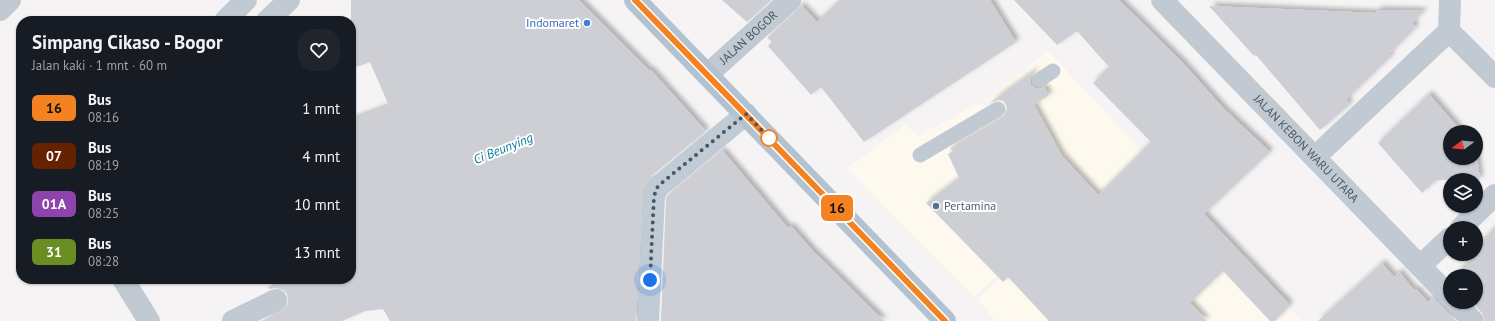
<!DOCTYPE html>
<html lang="id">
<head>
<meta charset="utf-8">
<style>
  body { margin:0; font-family:"PT Sans",sans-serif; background:#20242c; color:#f1f3f6; height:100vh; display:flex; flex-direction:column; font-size:15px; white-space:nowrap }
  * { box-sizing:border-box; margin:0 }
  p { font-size:13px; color:#9ea1a6 }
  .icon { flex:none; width:22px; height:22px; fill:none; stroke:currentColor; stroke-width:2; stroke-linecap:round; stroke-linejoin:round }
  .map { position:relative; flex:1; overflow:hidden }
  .panel { position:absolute; left:16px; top:16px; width:340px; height:268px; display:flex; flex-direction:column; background:#171b24; border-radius:16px; box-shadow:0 1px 3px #0004 }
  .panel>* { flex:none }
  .badge { padding:0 8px; border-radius:6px; font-size:14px; line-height:26px }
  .needle { width:26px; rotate:254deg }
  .tools { position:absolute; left:1443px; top:125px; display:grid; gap:8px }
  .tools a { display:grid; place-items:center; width:40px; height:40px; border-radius:50%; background:#171b24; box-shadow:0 1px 3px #0004; font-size:20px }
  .you { position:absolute; width:20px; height:20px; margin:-10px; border:3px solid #fff; border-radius:50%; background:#1a73e8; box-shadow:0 0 0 6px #1a73e833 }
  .map>.badge { position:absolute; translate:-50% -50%; box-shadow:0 0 0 2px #fff }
  .round { display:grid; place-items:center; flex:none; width:42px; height:42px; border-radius:16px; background:#20242c }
  .head { display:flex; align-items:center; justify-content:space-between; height:68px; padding:0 16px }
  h1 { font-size:19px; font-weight:800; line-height:30px }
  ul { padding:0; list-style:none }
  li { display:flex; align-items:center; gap:12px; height:48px; padding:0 16px }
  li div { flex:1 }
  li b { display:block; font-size:15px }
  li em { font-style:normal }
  li .badge { min-width:44px; font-weight:700; text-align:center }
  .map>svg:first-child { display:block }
  .commercial { fill:#fdf9ef }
  .building { fill:#cdcfd5; filter:url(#shadow) }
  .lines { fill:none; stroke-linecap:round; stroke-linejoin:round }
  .lane { stroke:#c1cad2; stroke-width:15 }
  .street { stroke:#c1cad2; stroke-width:22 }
  .secondary { stroke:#c1cbd6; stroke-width:22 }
  .primary { stroke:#b3c2d1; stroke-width:22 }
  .line-casing { stroke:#fff; stroke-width:9 }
  .line { stroke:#f58220; stroke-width:6 }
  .walk { stroke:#4a5661; stroke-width:4; stroke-dasharray:0 7.2 }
  .shop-dot { fill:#3f7fe0; stroke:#fff; stroke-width:1.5 }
  .stop-dot { fill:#fff; stroke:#f58220; stroke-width:2 }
  .service-dot { fill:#5c6f8a; stroke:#fff; stroke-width:1.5 }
  .labels { text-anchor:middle; stroke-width:4; stroke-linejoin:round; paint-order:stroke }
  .shop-label { font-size:12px; fill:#366cbe; stroke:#fff; text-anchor:end }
  .street-label { font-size:12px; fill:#4a5661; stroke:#fff }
  .service-label { font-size:12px; fill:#4e5e75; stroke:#fff; text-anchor:start }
  .water-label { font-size:13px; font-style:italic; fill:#0c7c9b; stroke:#fff }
</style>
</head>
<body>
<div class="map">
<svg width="1495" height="321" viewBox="0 0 1495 321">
  <defs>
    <filter id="shadow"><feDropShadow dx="3.5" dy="-3.5" stdDeviation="2" flood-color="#0004"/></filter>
  </defs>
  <rect width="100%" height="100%" fill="#f5f3f3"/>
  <!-- commercial -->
  <g class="commercial">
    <path d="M1048,51L1302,321H996L977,300L1052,230L1015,130L985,101Z"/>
    <path d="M980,102L1012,130L1047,230L974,297L847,168L905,125L918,136Z"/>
  </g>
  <!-- building -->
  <g class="building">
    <path d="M351,0H579L650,71L651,70L704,129L706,131L650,177L643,191L636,321H390L383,309L365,311L342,321H261L281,311L287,307L288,300L287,294L283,290L276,288L269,289L268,287L282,279H351V120L389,106L370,62L356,67L351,54Z"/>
    <path d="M722,0H771L747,22Z"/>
    <path d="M840,0H990L1016,42L864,142L821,87L811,95L768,46L772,42L767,38L798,9L801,5L817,22Z"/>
    <path d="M1014,0H1119L1183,63L1224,109L1270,152L1204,214L1290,305L1275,321H1270L1223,271L1190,303L1207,321H1049L1008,277L1003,282L926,203L959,178L948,154L953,151L950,148L1003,117L1007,109L1006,105L1003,101L998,100L988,104L1034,71L1035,72L1031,76L1030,80L1031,85L1035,88L1040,89L1044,87L1049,95L1034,105L1062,156L1098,195L1151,142L1093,83L1109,67L1077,31L1057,45Z"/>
    <path d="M1209,6L1376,13L1378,10L1424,11L1412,23L1416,27L1389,54L1391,56L1346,100L1350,104L1320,130L1256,55L1254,56Z"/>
    <path d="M1429,94L1462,132H1450V158H1476V148L1480,180H1436L1422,193L1378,143Z"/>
    <path d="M722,150L788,228L791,226L812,250L884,321H661L666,199L668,195Z"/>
    <path d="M1495,227V321H1485L1482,313L1472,302H1476V276H1454L1472,258L1469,254H1476V247Z"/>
    <path d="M1382,263L1394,277L1399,272L1415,291L1416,289L1428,302L1433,297L1456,321H1318Z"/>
  </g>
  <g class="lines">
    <!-- lane -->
    <g class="lane">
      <path d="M1039,80L1053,71"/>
      <path d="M920,155L998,109"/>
    </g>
    <!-- street -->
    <g class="street">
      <path id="s1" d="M1162,0L1450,297"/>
      <path d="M0,10L10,0"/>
      <path d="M225,21L246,0"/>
      <path d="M267,21L289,0"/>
      <path d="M1449,31L1495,77"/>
      <path id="s2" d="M707,75L790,0"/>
      <path d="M1315,157L1449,31L1450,0"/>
      <path d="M1461,228L1495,195"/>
      <path d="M1420,266L1450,238"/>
      <path d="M123,279L149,321"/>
      <path d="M1455,302L1473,321"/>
      <path d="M233,321L276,300"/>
    </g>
    <!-- secondary -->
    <path class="secondary" d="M648,321L654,196L658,187L746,114"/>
    <!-- primary -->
    <path class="primary" d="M635,0L945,321"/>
  </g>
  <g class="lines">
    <!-- line casing -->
    <g class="line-casing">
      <path id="line" d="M635,0L945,321"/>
    </g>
    <!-- line -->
    <use href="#line" class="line"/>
    <!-- walk -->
    <path class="walk" d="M650,280L654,196L658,186L746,114L769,138"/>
  </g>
  <!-- markers -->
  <circle class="shop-dot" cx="587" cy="23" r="4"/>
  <circle class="stop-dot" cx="769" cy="138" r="8"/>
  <circle class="service-dot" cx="936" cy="206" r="4"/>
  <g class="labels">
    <!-- shop labels -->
    <g class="shop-label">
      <text x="579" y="27">Indomaret</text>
    </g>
    <!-- street labels -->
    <g class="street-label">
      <text dy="4" stroke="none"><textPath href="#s2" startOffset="56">JALAN BOGOR</textPath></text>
      <text dy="4" stroke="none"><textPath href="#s1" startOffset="207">JALAN KEBON WARU UTARA</textPath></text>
    </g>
    <!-- service labels -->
    <g class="service-label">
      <text x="944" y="210">Pertamina</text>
    </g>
    <!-- water labels -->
    <g class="water-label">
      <text transform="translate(503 148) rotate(-22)" y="5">Ci Beunying</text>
    </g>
  </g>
</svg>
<div class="tools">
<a><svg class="needle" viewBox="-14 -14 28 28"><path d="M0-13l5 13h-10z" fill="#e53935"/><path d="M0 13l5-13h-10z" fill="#9ea1a6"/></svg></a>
<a><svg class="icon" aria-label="layers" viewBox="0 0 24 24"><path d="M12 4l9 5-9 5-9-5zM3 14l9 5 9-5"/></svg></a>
<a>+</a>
<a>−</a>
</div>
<div class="you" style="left:650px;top:280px"></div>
<b class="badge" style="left:837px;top:208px;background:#f58220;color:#111">16</b>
<section class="panel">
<div class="head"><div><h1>Simpang Cikaso - Bogor</h1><p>Jalan kaki · 1 mnt · 60 m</p></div><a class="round"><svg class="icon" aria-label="heart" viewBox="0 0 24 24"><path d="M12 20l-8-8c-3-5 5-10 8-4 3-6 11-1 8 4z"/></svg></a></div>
<ul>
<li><span class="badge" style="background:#f58220;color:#111">16</span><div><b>Bus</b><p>08:16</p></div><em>1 mnt</em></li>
<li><span class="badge" style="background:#620;color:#fff">07</span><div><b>Bus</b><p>08:19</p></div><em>4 mnt</em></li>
<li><span class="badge" style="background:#8e44ad;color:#fff">01A</span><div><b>Bus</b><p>08:25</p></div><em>10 mnt</em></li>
<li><span class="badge" style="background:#6b8e23;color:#fff">31</span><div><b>Bus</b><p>08:28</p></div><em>13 mnt</em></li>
</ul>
</section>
</div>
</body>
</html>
